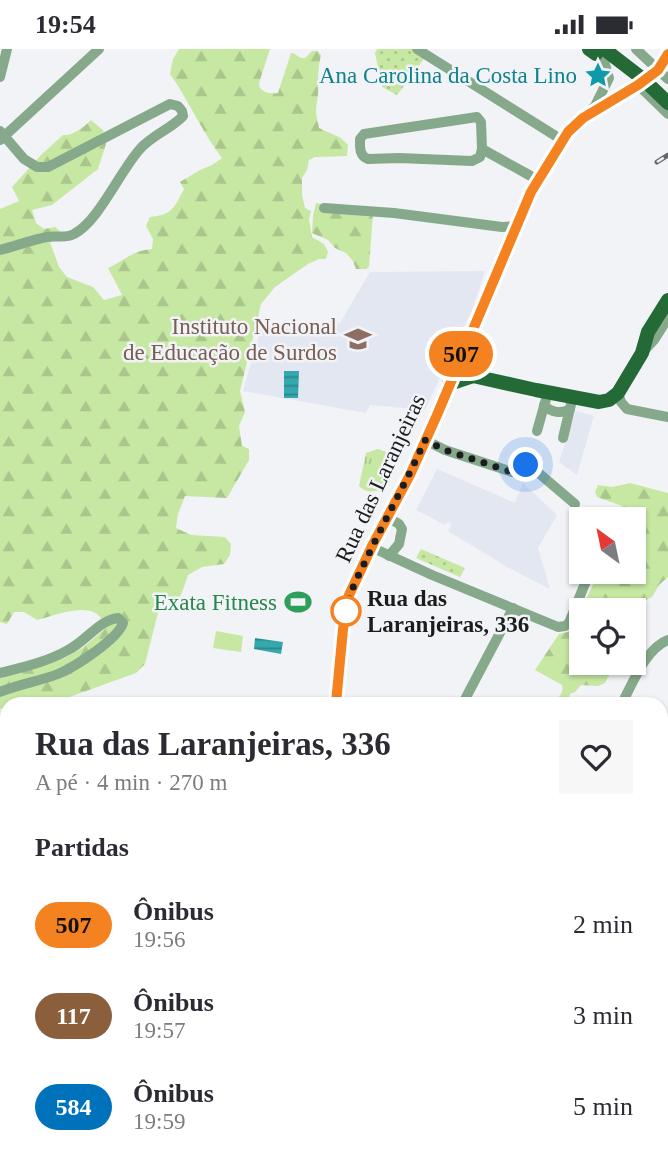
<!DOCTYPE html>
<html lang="pt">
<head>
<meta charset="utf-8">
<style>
  body { margin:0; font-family:Georgia,serif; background:#f7f7f7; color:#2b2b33; height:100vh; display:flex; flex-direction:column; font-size:26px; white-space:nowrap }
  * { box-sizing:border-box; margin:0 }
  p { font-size:23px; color:#7c7c81 }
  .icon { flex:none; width:38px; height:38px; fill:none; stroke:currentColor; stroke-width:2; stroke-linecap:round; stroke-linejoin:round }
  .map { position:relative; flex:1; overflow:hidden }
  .panel { position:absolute; left:0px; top:648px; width:668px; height:471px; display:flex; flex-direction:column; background:#fff; border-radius:21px 21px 0 0; box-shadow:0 2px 5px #0004 }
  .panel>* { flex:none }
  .badge { padding:0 14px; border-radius:23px; font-size:24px; line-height:46px }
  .needle { width:46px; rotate:327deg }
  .fabs { position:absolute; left:569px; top:458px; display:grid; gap:14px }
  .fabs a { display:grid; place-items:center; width:77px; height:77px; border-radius:0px; background:#fff; box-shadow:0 2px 5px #0004; font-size:35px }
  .you { position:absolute; width:35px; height:35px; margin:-18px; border:5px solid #fff; border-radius:50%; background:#1a73e8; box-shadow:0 0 0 10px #1a73e833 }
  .map>.badge { position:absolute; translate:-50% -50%; box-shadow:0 0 0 4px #fff }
  h2 { padding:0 35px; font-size:26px; line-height:63px }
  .round { display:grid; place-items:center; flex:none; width:74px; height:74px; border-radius:0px; background:#f7f7f7 }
  .overview { display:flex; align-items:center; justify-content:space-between; height:119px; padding:0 35px }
  h1 { font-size:33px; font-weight:700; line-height:52px }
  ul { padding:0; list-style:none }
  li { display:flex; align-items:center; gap:21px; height:91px; padding:0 35px }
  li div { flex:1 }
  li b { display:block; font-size:26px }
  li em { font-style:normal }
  li .badge { min-width:77px; font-weight:700; text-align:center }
  .status { display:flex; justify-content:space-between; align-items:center; height:49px; padding:0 35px; background:#fff; direction:ltr }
  .status svg { height:19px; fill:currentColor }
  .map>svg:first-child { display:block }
  .built { fill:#e3e7f1 }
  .grass { fill:url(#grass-tufts) }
  .forest { fill:url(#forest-firs) }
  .park { fill:url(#park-dots) }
  .pitch { fill:#c6e8a3 }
  .water { fill:url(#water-rules) }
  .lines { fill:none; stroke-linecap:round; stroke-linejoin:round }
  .minor { stroke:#86a98c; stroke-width:10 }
  .major { stroke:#236a37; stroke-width:14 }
  .rail-casing { stroke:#646566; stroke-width:5 }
  .rail { stroke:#f2f3f6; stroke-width:2.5; stroke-dasharray:8; stroke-linecap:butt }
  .major-bridge { stroke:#236a37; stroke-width:14 }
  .line-casing { stroke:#fff; stroke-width:16 }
  .line { stroke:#f58220; stroke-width:10 }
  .walk { stroke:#1b1c1d; stroke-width:7; stroke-dasharray:0 12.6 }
  .stop-dot { fill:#fff; stroke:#f58220; stroke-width:3.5 }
  .labels { text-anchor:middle; stroke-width:5; stroke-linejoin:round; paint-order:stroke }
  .culture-label { font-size:23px; fill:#0d838f; stroke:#f2f3f6; text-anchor:end }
  .education-label { font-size:23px; fill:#785e54; stroke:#f2f3f6; text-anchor:end }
  .street-label { font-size:23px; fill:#1b1c1d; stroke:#f2f3f6 }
  .stop-label { font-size:23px; font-weight:bold; fill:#1b1c1d; stroke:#f2f3f6; text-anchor:start }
  .leisure-label { font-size:23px; fill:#27864d; stroke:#f2f3f6; text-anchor:end }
</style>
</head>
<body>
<div class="status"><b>19:54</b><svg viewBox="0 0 49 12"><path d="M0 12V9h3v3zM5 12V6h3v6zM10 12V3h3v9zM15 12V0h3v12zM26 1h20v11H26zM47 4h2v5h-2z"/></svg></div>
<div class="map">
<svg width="668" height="1118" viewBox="0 0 668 1118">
  <defs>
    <pattern id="grass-tufts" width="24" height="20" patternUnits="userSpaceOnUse" patternTransform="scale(1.75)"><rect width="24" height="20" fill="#c6e8a3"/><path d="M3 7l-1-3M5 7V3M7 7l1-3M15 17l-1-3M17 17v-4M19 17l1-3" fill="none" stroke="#aac68c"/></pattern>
    <pattern id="forest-firs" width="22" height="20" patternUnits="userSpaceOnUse" patternTransform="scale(1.75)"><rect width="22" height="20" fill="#c6e8a3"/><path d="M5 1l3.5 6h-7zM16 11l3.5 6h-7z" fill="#aac68c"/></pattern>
    <pattern id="park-dots" width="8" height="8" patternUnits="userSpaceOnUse" patternTransform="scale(1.75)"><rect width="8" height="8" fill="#c6e8a3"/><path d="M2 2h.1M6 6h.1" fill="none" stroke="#aac68c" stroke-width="1.8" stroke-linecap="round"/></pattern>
    <pattern id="water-rules" width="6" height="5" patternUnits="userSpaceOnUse" patternTransform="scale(1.75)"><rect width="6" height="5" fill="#34a8ac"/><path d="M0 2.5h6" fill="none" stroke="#2b888b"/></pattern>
  </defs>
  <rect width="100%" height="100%" fill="#f2f3f6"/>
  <!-- built -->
  <g class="built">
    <path d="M485,222L473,259L425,361L370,356L366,364L243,342L262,275L340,274L370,223Z"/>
    <path d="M576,362L594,367L577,426L559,413Z"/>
    <path d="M437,420L515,454L523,434L557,466L538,499L550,540L509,519L448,482L452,475L448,473L445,476L416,461Z"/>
  </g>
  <!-- grass -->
  <path class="grass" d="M378,400L389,404L392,415L381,441C371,443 366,444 359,437L366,404Z"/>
  <!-- forest -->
  <g class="forest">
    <path d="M179,0H270L259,34L260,39C265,44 270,45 278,44L291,4H293L301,9H305L312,2H317L321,6C318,17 318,28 318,39C319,47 316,54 316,62C316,67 318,73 319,79L341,89L348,96L347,107L315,108L309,111L307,121L302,129V146L305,159L311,162L309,170L312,188L324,195L328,203L326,210H319L308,215L275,238L261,255L240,342L245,363L239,377L242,397L249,400V411L227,449L185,447L178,465L176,479L191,486L225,488L231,495L230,506L224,515L202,518L188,526L183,541L178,552H161L145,615L136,624L53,654H7V657L0,660V629L64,609L82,599L107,578C104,574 101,568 97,565C82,555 54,567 37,571L24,563H14L7,575L0,573V160L19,152L12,138L41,106L63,86C73,87 84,78 91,71L103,81L106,95L98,120L52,156L32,161L36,174L44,180L55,178L60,182L50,193L59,218L67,228L93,238L104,251L122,246L108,219C126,211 131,202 152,200L153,190L146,177L150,168C172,166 174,159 184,140L180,133L200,121L212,116L222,109C202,83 189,52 170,25L173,10Z"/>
    <path d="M316,154L373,164L369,218L366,220H356L353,212L346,204L335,199L328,191L312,184L313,167Z"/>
    <path d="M630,434L668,444V528L659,536L652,548L632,558L629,562H581V614H620L608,628L605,634L598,637L581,636L575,643L570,645L568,654H552C558,649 564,645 562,636L535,621L559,585L571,582L599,523H634V471H624L622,457L597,448L595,443L598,436L612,438Z"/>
    <path d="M662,857L668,858V986L665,988L662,987Z"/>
    <path d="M662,1102V1111L667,1118H607L613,1111H662Z"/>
  </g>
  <!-- park -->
  <g class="park">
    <path d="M377,0H414L426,7L397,46L382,38L375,4Z"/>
    <path d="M421,500L465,519L460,528L416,509Z"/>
  </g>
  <!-- pitch -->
  <path class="pitch" d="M216,582L243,587L241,603L213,599Z"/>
  <!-- water -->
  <g class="water">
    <path d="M284,322H299L298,349H284Z"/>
    <path d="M255,589L283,593L281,605L254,600Z"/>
  </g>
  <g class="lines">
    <!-- minor -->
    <g class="minor">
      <path d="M417,0L562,91"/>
      <path d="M636,0L668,30"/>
      <path d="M0,28L7,0"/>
      <path d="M638,36L668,65"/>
      <path d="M590,62L595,57L609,29L605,15L596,5L601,0"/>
      <path d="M0,82L24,110L37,118H48L170,55L178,57L182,62L183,67C171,80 152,86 140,100C120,122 99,172 74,185C65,190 56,186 47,188C31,191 16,197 0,201"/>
      <path d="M0,91L99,0"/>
      <path d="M482,100L481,73L477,68L364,85L360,90C360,98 359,107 368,110L399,109L472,112L480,108L482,100L529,126L538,132"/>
      <path d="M324,159L394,164L502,178L516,177"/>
      <path d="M644,302L654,291L668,269"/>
      <path d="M618,344L621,353L627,360L668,368"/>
      <path d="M544,356C551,364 562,365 570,360"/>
      <path d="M537,382L548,343"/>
      <path d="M563,389L573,347"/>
      <path d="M425,391L445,401L512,423L521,421L528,415L575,455"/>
      <path d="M387,468L399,475L402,480L399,495L389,507"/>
      <path d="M371,498L432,526L558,578L565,577L569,574L586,532L585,523"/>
      <path d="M0,624C23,618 47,613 68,601C85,593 99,571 118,569L123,574C118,590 75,618 58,625C40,632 19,635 0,643"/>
      <path d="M463,654L513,559"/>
      <path d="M622,654C633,634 646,599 668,591"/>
      <path d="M0,719L7,716"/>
      <path d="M0,760L7,755"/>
      <path d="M0,779L7,777"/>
      <path d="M0,798L7,796"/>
      <path d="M0,808C7,821 6,831 0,844"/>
      <path d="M7,1026L1,1028L7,1073"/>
      <path d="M37,1111L38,1118"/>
      <path d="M121,1111L123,1118"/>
      <path d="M412,1111L416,1118"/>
      <path d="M508,1111L510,1118"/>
      <path d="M565,1118V1111"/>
    </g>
    <!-- major -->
    <g class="major">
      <path d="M589,0L596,5"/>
      <path d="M449,335L473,327L536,341L599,353L609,351L618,344L642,304L648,283L668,251"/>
      <path d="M336,654L343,580L349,546L373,495L408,429L437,366L531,143L568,83L583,69L638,36L658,21L668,5"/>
      <path d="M158,1118L166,1111"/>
    </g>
    <!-- rail casing -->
    <g class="rail-casing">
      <path id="rail" d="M657,113L668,106"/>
    </g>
    <!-- rail -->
    <use href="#rail" class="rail"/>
    <!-- major-bridge -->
    <path class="major-bridge" d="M604,0L643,30L668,54"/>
  </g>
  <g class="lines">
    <!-- line casing -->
    <g class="line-casing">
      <path id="line" d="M336,654L343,580L349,546L373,495L410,426L437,366L531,143L568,83L583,69L638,36L658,21L668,5"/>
    </g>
    <!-- line -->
    <use href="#line" class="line"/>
    <!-- walk -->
    <path class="walk" d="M346,562C349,544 358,527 366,511C385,470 407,432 425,391L445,401L512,423L521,421L526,416"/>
  </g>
  <!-- icons -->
  <defs>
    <g id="sight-bare" transform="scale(2.1)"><path d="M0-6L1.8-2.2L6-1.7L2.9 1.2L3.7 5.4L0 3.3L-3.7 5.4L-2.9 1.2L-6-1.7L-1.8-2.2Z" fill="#0f9aa8" stroke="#f2f3f6" stroke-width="2.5" paint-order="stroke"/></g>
    <g id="school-bare" transform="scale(2.1)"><path d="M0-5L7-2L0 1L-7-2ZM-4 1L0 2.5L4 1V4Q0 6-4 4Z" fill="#8d6e63" stroke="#f2f3f6" stroke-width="2.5" paint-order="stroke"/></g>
    <g id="stadium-bare" transform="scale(2.1)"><path d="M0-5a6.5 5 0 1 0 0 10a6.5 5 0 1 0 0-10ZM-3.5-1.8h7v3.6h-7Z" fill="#2e9e5b" stroke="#f2f3f6" stroke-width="2.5" paint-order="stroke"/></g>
  </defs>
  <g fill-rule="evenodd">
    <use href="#sight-bare" x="598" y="26"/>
    <use href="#school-bare" x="358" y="290"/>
    <use href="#stadium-bare" x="298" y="553"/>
  </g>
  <!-- markers -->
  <circle class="stop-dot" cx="346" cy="562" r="14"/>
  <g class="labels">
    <!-- culture labels -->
    <g class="culture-label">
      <text x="577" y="34">Ana Carolina da Costa Lino</text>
    </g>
    <!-- education labels -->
    <g class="education-label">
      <text x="337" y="285">Instituto Nacional<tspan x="337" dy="26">de Educação de Surdos</tspan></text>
    </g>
    <!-- street labels -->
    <g class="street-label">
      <text transform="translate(380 429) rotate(-65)" y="8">Rua das Laranjeiras</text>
    </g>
    <!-- stop labels -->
    <g class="stop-label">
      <text x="367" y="557">Rua das<tspan x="367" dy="26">Laranjeiras, 336</tspan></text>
    </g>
    <!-- leisure labels -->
    <g class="leisure-label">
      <text x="277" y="561">Exata Fitness</text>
    </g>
  </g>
</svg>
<div class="fabs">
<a><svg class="needle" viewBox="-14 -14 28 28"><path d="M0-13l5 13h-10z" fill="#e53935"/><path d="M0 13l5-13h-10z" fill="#7c7c81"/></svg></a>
<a><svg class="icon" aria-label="locate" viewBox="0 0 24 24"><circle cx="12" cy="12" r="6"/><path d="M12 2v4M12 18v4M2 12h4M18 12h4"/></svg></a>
</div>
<div class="you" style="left:526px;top:416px"></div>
<b class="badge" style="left:461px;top:305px;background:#f58220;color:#111">507</b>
<section class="panel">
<div class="overview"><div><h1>Rua das Laranjeiras, 336</h1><p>A pé · 4 min · 270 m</p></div><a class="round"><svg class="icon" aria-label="heart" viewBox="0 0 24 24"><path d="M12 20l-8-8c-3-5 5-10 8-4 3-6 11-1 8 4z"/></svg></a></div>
<h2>Partidas</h2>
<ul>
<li><span class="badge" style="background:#f58220;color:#111">507</span><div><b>Ônibus</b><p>19:56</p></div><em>2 min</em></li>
<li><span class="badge" style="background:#8b5e3c;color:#fff">117</span><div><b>Ônibus</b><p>19:57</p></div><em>3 min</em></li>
<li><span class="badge" style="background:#0072bc;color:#fff">584</span><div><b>Ônibus</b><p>19:59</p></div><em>5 min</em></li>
</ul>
</section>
</div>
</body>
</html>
